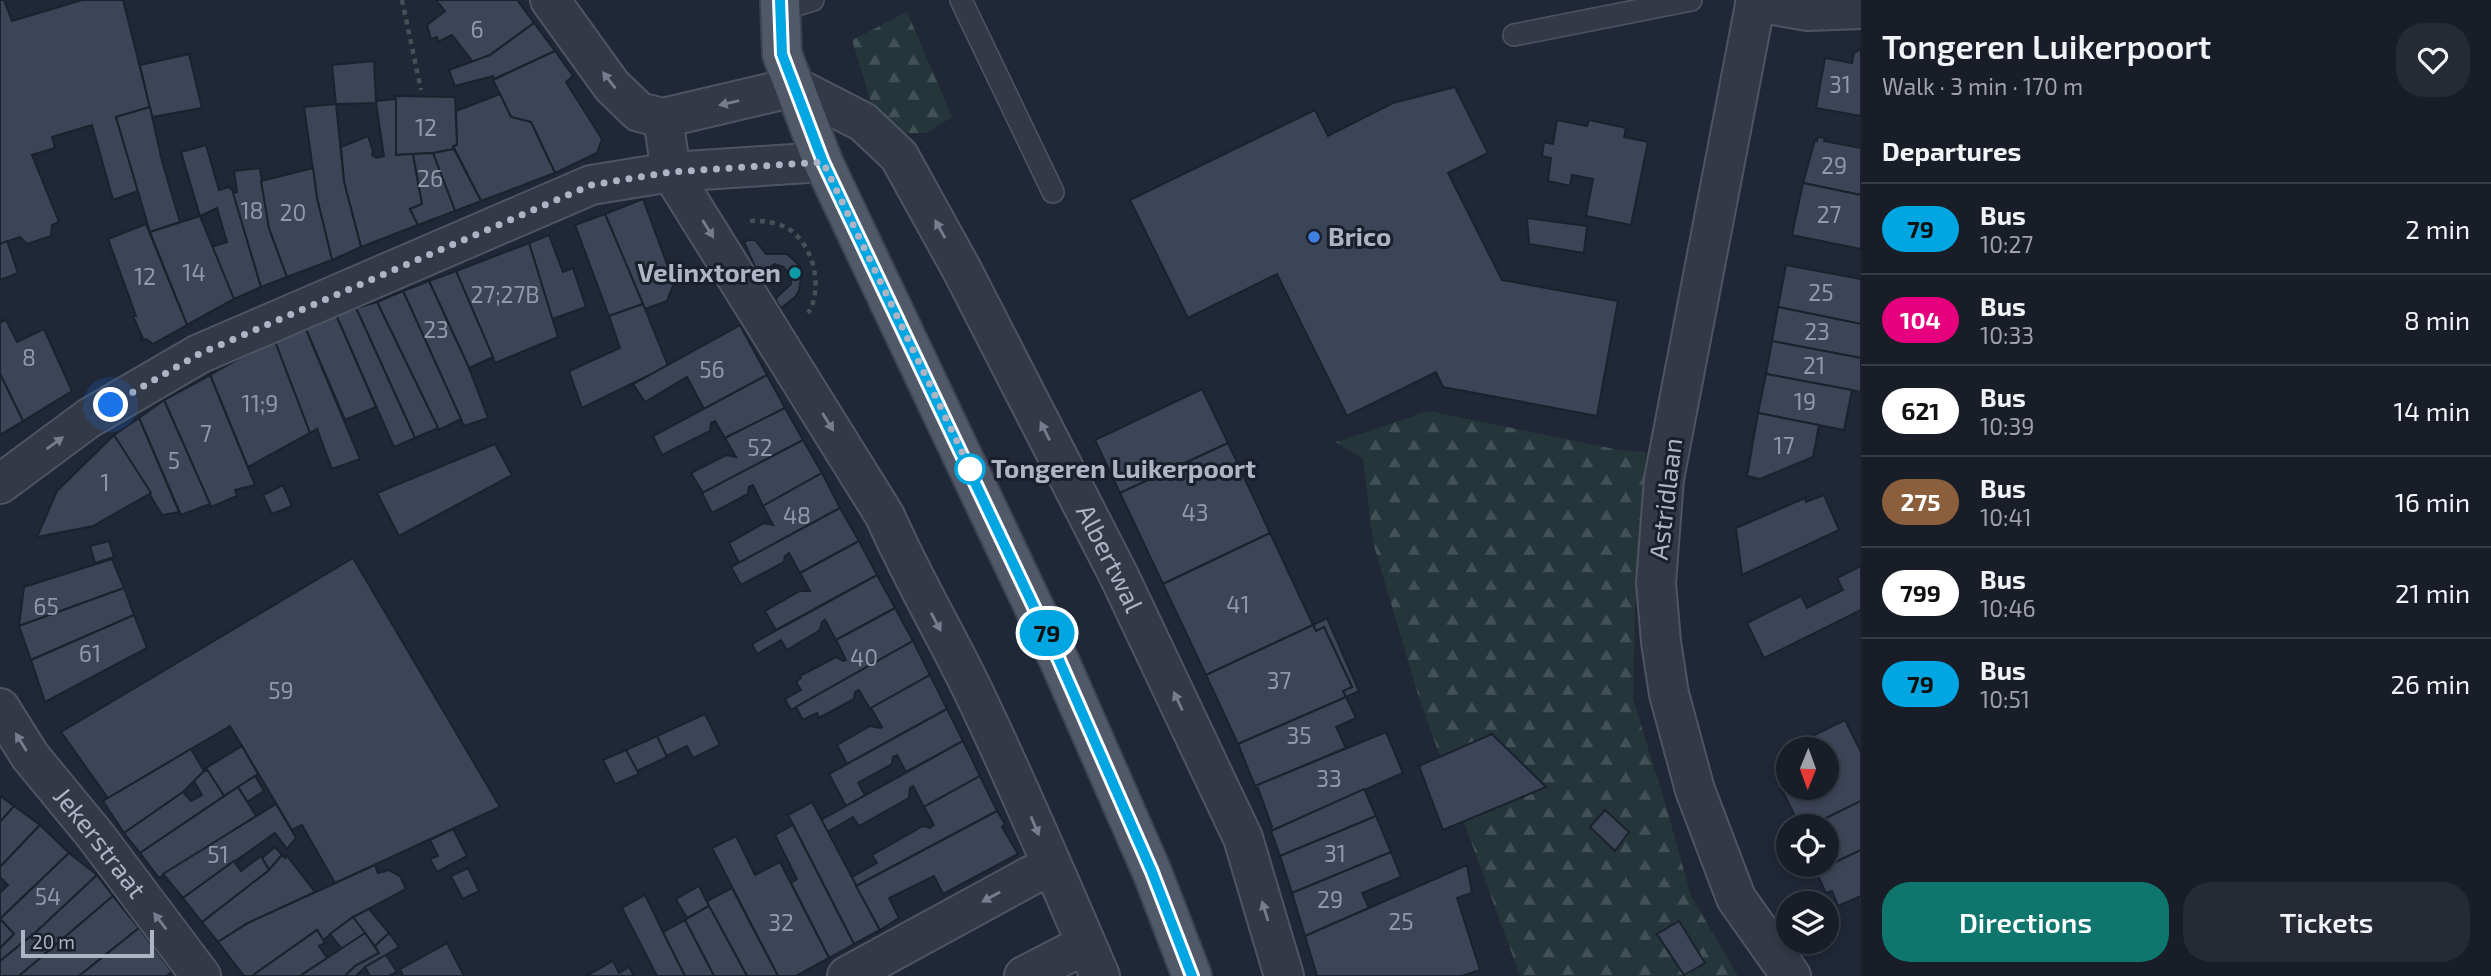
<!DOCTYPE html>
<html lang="en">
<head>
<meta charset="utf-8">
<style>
  body { margin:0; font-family:"Exo 2",sans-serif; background:#252a34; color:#f1f3f6; height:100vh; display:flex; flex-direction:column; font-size:26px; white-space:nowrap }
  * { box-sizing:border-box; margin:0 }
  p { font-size:23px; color:#9fa2a8 }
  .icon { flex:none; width:38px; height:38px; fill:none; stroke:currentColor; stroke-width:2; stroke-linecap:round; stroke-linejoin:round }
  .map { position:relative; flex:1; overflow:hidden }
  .sheet { display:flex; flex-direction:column; background:#181d28; width:630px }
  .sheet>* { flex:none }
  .badge { padding:0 14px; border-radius:23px; font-size:24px; line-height:46px }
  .needle { width:46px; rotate:181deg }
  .buttons { position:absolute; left:1776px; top:737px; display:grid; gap:14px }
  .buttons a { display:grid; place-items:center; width:63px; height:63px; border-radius:50%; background:#181d28; box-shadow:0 4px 10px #0003,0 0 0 2px #363b45; font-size:35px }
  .scale { position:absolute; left:21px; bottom:18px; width:133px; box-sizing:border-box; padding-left:7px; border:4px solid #aeb4c4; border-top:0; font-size:19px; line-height:24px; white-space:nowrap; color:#aeb4c4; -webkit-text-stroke:5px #191f2b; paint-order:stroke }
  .you { position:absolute; width:35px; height:35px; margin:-18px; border:5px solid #fff; border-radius:50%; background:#1a73e8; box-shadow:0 0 0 10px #1a73e833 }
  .map>.badge { position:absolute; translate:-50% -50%; box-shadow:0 0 0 4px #fff }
  h2 { padding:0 21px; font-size:26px; line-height:63px }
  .round { display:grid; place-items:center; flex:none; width:74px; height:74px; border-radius:28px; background:#252a34 }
  .overview { display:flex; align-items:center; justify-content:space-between; height:119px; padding:0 21px }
  h1 { font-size:33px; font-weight:600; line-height:52px }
  .action { display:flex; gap:14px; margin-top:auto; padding:14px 21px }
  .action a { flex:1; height:80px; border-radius:28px; background:#0f766e; color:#fff; font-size:28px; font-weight:600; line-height:80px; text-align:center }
  .action a+a { background:#252a34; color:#f1f3f6 }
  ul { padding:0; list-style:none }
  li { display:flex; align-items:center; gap:21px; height:91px; padding:0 21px; border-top:2px solid #363b45 }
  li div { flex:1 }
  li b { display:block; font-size:26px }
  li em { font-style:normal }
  li .badge { min-width:77px; font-weight:700; text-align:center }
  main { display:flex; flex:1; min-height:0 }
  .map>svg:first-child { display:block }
  .forest { fill:url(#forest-firs) }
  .building { fill:#3c4457; stroke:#1b212d; stroke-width:2 }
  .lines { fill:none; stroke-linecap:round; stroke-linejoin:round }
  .service-casing { stroke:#4e5462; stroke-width:24 }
  .minor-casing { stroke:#4e5462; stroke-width:42 }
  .primary-casing { stroke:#3d4351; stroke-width:42 }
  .path { stroke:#425257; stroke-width:4.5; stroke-dasharray:5 5; stroke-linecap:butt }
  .service { stroke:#343947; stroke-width:21 }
  .minor { stroke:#343947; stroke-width:38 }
  .primary { stroke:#515867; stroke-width:38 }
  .oneway { fill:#777d8c }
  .line-casing { stroke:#fff; stroke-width:16 }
  .line { stroke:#00a6e2; stroke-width:10 }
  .walk { stroke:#aeb4c4; stroke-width:7; stroke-dasharray:0 12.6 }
  .shop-dot { fill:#3f7fe0; stroke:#191f2b; stroke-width:2.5 }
  .culture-dot { fill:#0f9aa8; stroke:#191f2b; stroke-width:2.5 }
  .stop-dot { fill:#fff; stroke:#00a6e2; stroke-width:3.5 }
  .labels { text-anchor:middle; stroke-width:6; stroke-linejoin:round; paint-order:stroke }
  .number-label { font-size:23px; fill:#9298a9 }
  .poi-label { font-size:26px; font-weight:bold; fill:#aeb4c4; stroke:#191f2b; text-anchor:start }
  .stop-label { font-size:26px; font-weight:bold; fill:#aeb4c4; stroke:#191f2b; text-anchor:start }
  .street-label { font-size:26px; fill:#aeb4c4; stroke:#191f2b }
</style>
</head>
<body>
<main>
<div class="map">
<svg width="1861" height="976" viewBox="0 0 1861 976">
  <defs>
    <pattern id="forest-firs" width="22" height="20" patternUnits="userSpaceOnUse" patternTransform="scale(1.75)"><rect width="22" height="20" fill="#25363a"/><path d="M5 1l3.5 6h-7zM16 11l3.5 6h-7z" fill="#425155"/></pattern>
  </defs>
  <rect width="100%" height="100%" fill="#202736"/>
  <!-- forest -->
  <g class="forest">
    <path d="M907,12L952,117L926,133H903L874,112L852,40Z"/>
    <path d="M1429,411L1619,450L1646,452L1635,610L1633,699L1666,806L1691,896L1738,976H1520L1419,698L1373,542L1363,459L1336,442Z"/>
  </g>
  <!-- building -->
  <g class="building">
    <path d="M0,0H4L12,21L82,0H123L150,107L116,117L138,191L113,200L92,125L52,137L55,148L32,155L59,222L52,225L51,236L27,244L20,237L0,244Z"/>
    <path d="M436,0H517L534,23L490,55L473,62L452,35L438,42L437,37L431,39L427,25L445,11Z"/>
    <path d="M534,23L555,51L494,79L493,76L455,86L449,70L490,55Z"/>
    <path d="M1861,49V116L1816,108L1825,58L1852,63L1854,53Z"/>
    <path d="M555,51L573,76L566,82L602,139L597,153L555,173L531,122L511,117L493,80Z"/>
    <path d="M189,54L202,108L152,117L140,65Z"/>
    <path d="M374,61L376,103L336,104L332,65Z"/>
    <path d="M1455,87L1488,153L1448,173L1502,280L1618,301L1597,416L1443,387L1436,372L1347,416L1277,274L1188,318L1130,200L1315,110L1328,136L1393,103Z"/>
    <path d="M500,94L511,117L531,122L555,173L481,201L453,146L457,145L456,111Z"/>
    <path d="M395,96L455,97L457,145L453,146L454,149L433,153L396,155Z"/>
    <path d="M396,99V155L413,154L422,204L410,209L418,225L361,247L344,182L341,147L368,136L373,151L372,155L377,158L384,156L376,103L377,101Z"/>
    <path d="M336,104L344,182L361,247L332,260L317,198L304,107Z"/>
    <path d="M150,107L162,161L180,222L150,232L116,117Z"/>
    <path d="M1557,120L1587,126L1589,120L1626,128L1624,137L1648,142L1631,225L1586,216L1593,179L1572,175L1570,186L1548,181L1551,158L1542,156L1544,142L1553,144Z"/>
    <path d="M1818,137L1825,138L1824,141L1861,148V195L1803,183L1815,140L1817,141Z"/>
    <path d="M206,145L219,190L229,187L233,191L261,287L234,299L211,247L227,242L217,208L200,216L181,152Z"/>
    <path d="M454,149L481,201L455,211L433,153Z"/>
    <path d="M433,153L455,211L418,225L410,209L422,204L413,154Z"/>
    <path d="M260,168L269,228L287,277L261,287L233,193L237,192L234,171Z"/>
    <path d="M313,168L317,198L332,260L287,277L269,228L261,181Z"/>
    <path d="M1803,183L1861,195V249L1792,235Z"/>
    <path d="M643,199L674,283L667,301L645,309L605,214Z"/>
    <path d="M605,214L643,304L609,316L575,225Z"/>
    <path d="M200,216L234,299L187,325L150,232Z"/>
    <path d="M1527,218L1587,226L1584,253L1529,244Z"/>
    <path d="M146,224L187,325L153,344L146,339L140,341L143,339L133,316H136L108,239Z"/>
    <path d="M549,235L563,272L573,268L586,307L552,319L529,243Z"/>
    <path d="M748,240H755L766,254H787L800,266L801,278L799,291L795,297L781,308L776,301L777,297L791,284V277L784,267L775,264L761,271L756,269L744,242Z"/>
    <path d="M7,241L18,273L0,280V244Z"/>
    <path d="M529,243L558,337L495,363L456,271Z"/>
    <path d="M1786,265L1861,279V324L1778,307Z"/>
    <path d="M456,271L493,357L469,368L429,281Z"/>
    <path d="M429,281L469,368L488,418L464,426L403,291Z"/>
    <path d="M403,291L461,419L439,430L377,302Z"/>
    <path d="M377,302L438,428L415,438L356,308Z"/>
    <path d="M643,304L668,366L582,408L569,371L620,348L609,316Z"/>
    <path d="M1778,307L1861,324V358L1772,341Z"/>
    <path d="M356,308L415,438L394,447L336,315Z"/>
    <path d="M336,315L376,407L345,420L305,327Z"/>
    <path d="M0,319L2,322L6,320L17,342L44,329L72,391L23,421L0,374Z"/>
    <path d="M740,325L767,375L704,409L687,377L645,402L633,384Z"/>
    <path d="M305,327L360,459L332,469L317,429L310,433L274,339Z"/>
    <path d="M274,339L310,433L248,467L210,375Z"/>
    <path d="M1772,341L1861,358V392L1766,374Z"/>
    <path d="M0,374L23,421L0,435Z"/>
    <path d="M1766,374L1852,390L1844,430L1758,413Z"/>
    <path d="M210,375L255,485L235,490L237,496L211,507L164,400Z"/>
    <path d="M767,375L785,408L725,438L715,421L711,423L710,431L662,455L653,436Z"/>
    <path d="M1202,389L1228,443L1120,493L1095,440Z"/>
    <path d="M164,400L210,504L181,515L139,418Z"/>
    <path d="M785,408L803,440L703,493L691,473L726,455L736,457L725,438Z"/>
    <path d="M1758,413L1819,425L1813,457L1760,479L1747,476Z"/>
    <path d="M139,418L179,512L162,515L114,435Z"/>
    <path d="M114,435L151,493L93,526L37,537L57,491Z"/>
    <path d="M803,440L822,473L763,506L753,485L749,487L748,494L712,513L702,493Z"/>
    <path d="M1228,443L1270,533L1163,584L1120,493Z"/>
    <path d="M495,444L512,475L399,536L377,493Z"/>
    <path d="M822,473L840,508L739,563L729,543L764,523L773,525L763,506Z"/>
    <path d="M283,485L292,506L272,514L263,495Z"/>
    <path d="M1824,495L1839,530L1742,575L1736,528L1805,498L1806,502Z"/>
    <path d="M840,508L859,541L800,573L789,553L785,556L784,562L741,585L731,567Z"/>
    <path d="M1270,533L1313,625L1206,675L1163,584Z"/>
    <path d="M109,541L114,557L95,563L90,546Z"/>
    <path d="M859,541L877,575L776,630L765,611L800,591H810L800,573Z"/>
    <path d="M353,558L500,807L335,883L302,825L292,830L230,726L108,798L61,732Z"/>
    <path d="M112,559L124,588L19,626L24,587Z"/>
    <path d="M1861,566V610L1764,658L1747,623L1801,596L1807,608L1843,590L1837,578Z"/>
    <path d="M877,575L895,608L836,640L825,620L822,622L820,630L787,650L781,640L757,654L752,644Z"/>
    <path d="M124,588L134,615L31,660L19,626Z"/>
    <path d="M895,608L913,641L791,710L785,699L801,690L796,682L801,678L800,676L836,657L843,661L846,660L836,640Z"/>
    <path d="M134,615L147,648L45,702L31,660Z"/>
    <path d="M1327,618L1359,691L1346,697L1343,691L1352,687L1324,627L1316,631L1313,625Z"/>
    <path d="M1313,625L1316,631L1324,627L1352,687L1343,691L1346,697L1238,744L1206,675Z"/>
    <path d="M913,641L930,675L870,709L859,690L855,692L854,699L819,718L817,713L803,720L796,707Z"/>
    <path d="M930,675L947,709L847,764L837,745L870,726L880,728L882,727L871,708Z"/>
    <path d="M1346,697L1356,718L1336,727L1346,748L1255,786L1238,744Z"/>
    <path d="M947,709L963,741L906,772L897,755L893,757L892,764L858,783L865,795L846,806L829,774Z"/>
    <path d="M705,714L720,745L693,758L687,746L666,756L657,736Z"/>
    <path d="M1845,720L1861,752V801L1810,826H1800L1777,780L1788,774V788H1827V749H1811L1806,739Z"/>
    <path d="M1386,732L1403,773L1271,831L1270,828L1272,827L1258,788L1256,790L1255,786Z"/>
    <path d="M1492,734L1546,787L1443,830L1419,766Z"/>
    <path d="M657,736L667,757L637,771L626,750Z"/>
    <path d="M963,741L980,776L924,807L913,786L910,788L909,798L859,826L853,817L827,832L821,820Z"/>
    <path d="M242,746L258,774L224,796L206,768Z"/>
    <path d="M191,749L204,771L183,792L124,833L103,801Z"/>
    <path d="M626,750L639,774L615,784L603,760Z"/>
    <path d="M204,771H208L224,796L140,853L124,833L183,792L191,801L202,795L194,781Z"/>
    <path d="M255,776L264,791L247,802L238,787Z"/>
    <path d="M980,776L997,811L856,886L852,877L877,863L872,855L923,826L930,828L934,825L924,807Z"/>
    <path d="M238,787L256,816L159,878L140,853Z"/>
    <path d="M1364,789L1376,816L1280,856L1271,831Z"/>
    <path d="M0,796L14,806L0,822Z"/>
    <path d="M1861,801V850L1821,869L1817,864H1827V826H1810Z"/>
    <path d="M812,802L880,930L854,944L788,815Z"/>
    <path d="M276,804L296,838L287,849L275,833L183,898L163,874Z"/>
    <path d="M14,806L40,825L0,867V822Z"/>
    <path d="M1605,810L1629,832L1615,851L1590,827Z"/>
    <path d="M997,811L1005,824L1002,827L1018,854L943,894L934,876L889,898L899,918L880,930L856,886Z"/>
    <path d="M1376,816L1391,852L1292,893L1280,856Z"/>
    <path d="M40,825L69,853L0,919V893L8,885L0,877V867Z"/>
    <path d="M793,825L854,944L829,958L791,883L797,879L775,835Z"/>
    <path d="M453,829L467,856L437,872L430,859L438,856L430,840Z"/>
    <path d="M736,836L755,875L780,862L829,958L796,976H778L712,848Z"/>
    <path d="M275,847L282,855L269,870L262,858Z"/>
    <path d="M1861,850V896L1838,906L1832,891L1826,893L1818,876L1823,872L1821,869Z"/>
    <path d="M1391,852L1401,877L1362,893L1369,908L1305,936L1292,893Z"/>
    <path d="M69,853L97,875L36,932L0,961V948L14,934L0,919Z"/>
    <path d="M282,855L285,858L287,856L315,892L248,923L218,942L202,922L269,870Z"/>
    <path d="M261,856L269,870L202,922L183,898L234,861L241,871Z"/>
    <path d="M375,865L378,873L389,870L400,876L406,889L353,917L323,940L317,930L252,976H244L218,942L248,923Z"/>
    <path d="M1467,865L1472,893L1457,898L1480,970L1462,976H1317L1305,936Z"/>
    <path d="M468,868L479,891L463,899L451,876Z"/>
    <path d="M97,875L113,896L19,976H0V961L36,932Z"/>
    <path d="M699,886L709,906L687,918L676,899Z"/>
    <path d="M732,888L778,976H747L709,906L707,901Z"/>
    <path d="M645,895L663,932L685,976H657L622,908Z"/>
    <path d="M113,896L139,928L79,976H19Z"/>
    <path d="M709,906L747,976H714L685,920Z"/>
    <path d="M369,909L389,933L375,946L353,917Z"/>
    <path d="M353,917L365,933L342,949L330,934Z"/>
    <path d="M0,919L14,934L0,948Z"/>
    <path d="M685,920L686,922L714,976H685L663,932Z"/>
    <path d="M1679,921L1705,963L1684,975L1657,934Z"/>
    <path d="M139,928L172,972L166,976H79Z"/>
    <path d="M317,930L325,943L319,946L327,958L300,976H252Z"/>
    <path d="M365,933L379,953L355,966L345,976H300Z"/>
    <path d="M389,933L399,947L365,967L356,976H345L355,966L379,953L375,946Z"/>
    <path d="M447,943L464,976H403L400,969Z"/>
    <path d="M386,955L397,972L389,976H370L365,967Z"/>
    <path d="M613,961L619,973L629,967L634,976H586Z"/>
  </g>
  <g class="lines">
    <!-- service casing -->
    <g class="service-casing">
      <g id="service">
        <path d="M961,0L1053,192"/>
        <path d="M780,10L813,0"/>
        <path d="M1514,35L1691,0"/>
      </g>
    </g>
    <!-- minor casing -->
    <g class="minor-casing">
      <g id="minor">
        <path id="s1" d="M550,0L612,86L639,112L663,118L795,87L863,122L899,156L962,270L1119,576L1243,838L1284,976"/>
        <path d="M1756,0L1664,479L1656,583L1661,642L1669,694L1695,790L1736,898L1791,976"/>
        <path d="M1755,2L1808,11L1861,9"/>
        <path d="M663,118L671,172L885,516C912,578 947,636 976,697C1020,789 1060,883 1100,976"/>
        <path d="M0,484L89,418L199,354L591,185L671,172L823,162"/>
        <path id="s2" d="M0,708L30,756L95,835L201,976"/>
        <path d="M847,976L1030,876L1052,867"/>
        <path d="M1024,976L1086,944"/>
      </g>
    </g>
    <!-- primary casing -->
    <g class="primary-casing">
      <path id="primary" d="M780,0L782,54L823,162L1059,660L1152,872L1192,976"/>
    </g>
    <!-- path -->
    <g class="path">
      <path d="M402,0L421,90"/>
      <path d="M750,221C760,220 773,222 783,226C812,238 825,287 808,313"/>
    </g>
    <!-- service -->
    <use href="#service" class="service"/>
    <!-- minor -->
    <use href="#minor" class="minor"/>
    <!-- primary -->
    <use href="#primary" class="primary"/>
  </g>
  <!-- one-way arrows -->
  <defs><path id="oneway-solid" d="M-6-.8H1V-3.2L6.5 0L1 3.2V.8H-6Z" transform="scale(1.75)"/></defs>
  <g class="oneway">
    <use href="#oneway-solid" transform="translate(609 80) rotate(-128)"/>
    <use href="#oneway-solid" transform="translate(729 103) rotate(167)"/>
    <use href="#oneway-solid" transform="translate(708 229) rotate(58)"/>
    <use href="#oneway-solid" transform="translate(940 229) rotate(-119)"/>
    <use href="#oneway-solid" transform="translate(828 422) rotate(58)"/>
    <use href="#oneway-solid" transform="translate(1045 431) rotate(-117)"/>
    <use href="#oneway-solid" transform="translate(55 443) rotate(-36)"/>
    <use href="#oneway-solid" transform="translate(936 622) rotate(62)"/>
    <use href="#oneway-solid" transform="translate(1178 701) rotate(-115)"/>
    <use href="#oneway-solid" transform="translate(21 742) rotate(-122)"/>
    <use href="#oneway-solid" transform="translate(1035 826) rotate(67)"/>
    <use href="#oneway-solid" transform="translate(991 897) rotate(151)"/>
    <use href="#oneway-solid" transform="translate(1265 911) rotate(-107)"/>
    <use href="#oneway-solid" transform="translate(160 921) rotate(-127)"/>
  </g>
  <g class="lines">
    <!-- line casing -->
    <g class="line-casing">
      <path id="line" d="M780,0L782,54L823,162L1059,660L1152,872L1192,976"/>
    </g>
    <!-- line -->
    <use href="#line" class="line"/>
    <!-- walk -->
    <path class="walk" d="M111,405L199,354L591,185L671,172L823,162L975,479L970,469"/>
  </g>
  <!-- markers -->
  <circle class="shop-dot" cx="1314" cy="237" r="7"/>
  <circle class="culture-dot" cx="795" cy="273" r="7"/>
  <circle class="stop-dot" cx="970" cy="469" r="14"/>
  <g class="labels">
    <!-- number labels -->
    <g class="number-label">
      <text x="477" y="38">6</text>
      <text x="1840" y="93">31</text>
      <text x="426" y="136">12</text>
      <text x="1834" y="174">29</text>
      <text x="430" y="187">26</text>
      <text x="252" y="219">18</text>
      <text x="293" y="221">20</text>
      <text x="1829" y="223">27</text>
      <text x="194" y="281">14</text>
      <text x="145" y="285">12</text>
      <text x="1821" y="301">25</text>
      <text x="505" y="303">27;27B</text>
      <text x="436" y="338">23</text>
      <text x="1817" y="340">23</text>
      <text x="29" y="366">8</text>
      <text x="1814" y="374">21</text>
      <text x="712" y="378">56</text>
      <text x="1805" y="410">19</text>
      <text x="260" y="412">11;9</text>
      <text x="206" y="442">7</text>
      <text x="1784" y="454">17</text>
      <text x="760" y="456">52</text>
      <text x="174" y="469">5</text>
      <text x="105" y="491">1</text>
      <text x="1195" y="521">43</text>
      <text x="797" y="524">48</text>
      <text x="1238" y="613">41</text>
      <text x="46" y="615">65</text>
      <text x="90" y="662">61</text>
      <text x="864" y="666">40</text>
      <text x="1279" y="689">37</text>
      <text x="281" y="699">59</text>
      <text x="1299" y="744">35</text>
      <text x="1329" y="787">33</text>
      <text x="1335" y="862">31</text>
      <text x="218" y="863">51</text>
      <text x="48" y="905">54</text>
      <text x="1330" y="908">29</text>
      <text x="1401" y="930">25</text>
      <text x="781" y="931">32</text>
    </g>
    <!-- poi labels -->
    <g class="poi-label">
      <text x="1328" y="246">Brico</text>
      <text x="781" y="282" text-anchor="end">Velinxtoren</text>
    </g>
    <!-- stop labels -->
    <g class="stop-label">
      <text x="991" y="478">Tongeren Luikerpoort</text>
    </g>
    <!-- street labels -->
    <g class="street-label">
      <text transform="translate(1666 499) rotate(-83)" y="9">Astridlaan</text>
      <text dy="9" stroke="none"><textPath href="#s1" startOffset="884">Albertwal</textPath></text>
      <text dy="9" stroke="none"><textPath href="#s2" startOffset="168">Jekerstraat</textPath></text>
    </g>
  </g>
</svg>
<div class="buttons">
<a><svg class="needle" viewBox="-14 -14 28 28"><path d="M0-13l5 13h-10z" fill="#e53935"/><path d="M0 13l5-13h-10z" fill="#9fa2a8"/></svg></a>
<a><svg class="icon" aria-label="locate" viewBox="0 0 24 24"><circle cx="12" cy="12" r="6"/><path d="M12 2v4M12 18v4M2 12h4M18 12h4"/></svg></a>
<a><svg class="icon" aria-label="layers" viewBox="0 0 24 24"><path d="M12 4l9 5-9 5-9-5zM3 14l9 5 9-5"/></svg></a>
</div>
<div class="scale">20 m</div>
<div class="you" style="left:111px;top:405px"></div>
<b class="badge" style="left:1047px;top:633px;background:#00a6e2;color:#111">79</b>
</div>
<section class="sheet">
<div class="overview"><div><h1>Tongeren Luikerpoort</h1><p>Walk · 3 min · 170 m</p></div><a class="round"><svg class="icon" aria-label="heart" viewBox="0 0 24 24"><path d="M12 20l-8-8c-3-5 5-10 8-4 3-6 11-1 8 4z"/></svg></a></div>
<h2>Departures</h2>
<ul>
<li><span class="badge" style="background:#00a6e2;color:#111">79</span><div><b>Bus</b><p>10:27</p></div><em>2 min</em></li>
<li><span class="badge" style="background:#e6007e;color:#fff">104</span><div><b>Bus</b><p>10:33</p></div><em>8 min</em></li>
<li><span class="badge" style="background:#fff;color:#111">621</span><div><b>Bus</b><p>10:39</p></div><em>14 min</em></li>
<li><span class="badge" style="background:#8b5e3c;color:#fff">275</span><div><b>Bus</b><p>10:41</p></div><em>16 min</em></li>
<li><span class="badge" style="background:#fff;color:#111">799</span><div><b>Bus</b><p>10:46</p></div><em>21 min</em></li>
<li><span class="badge" style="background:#00a6e2;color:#111">79</span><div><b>Bus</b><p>10:51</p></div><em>26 min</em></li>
</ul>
<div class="action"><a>Directions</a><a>Tickets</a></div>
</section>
</main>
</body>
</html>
